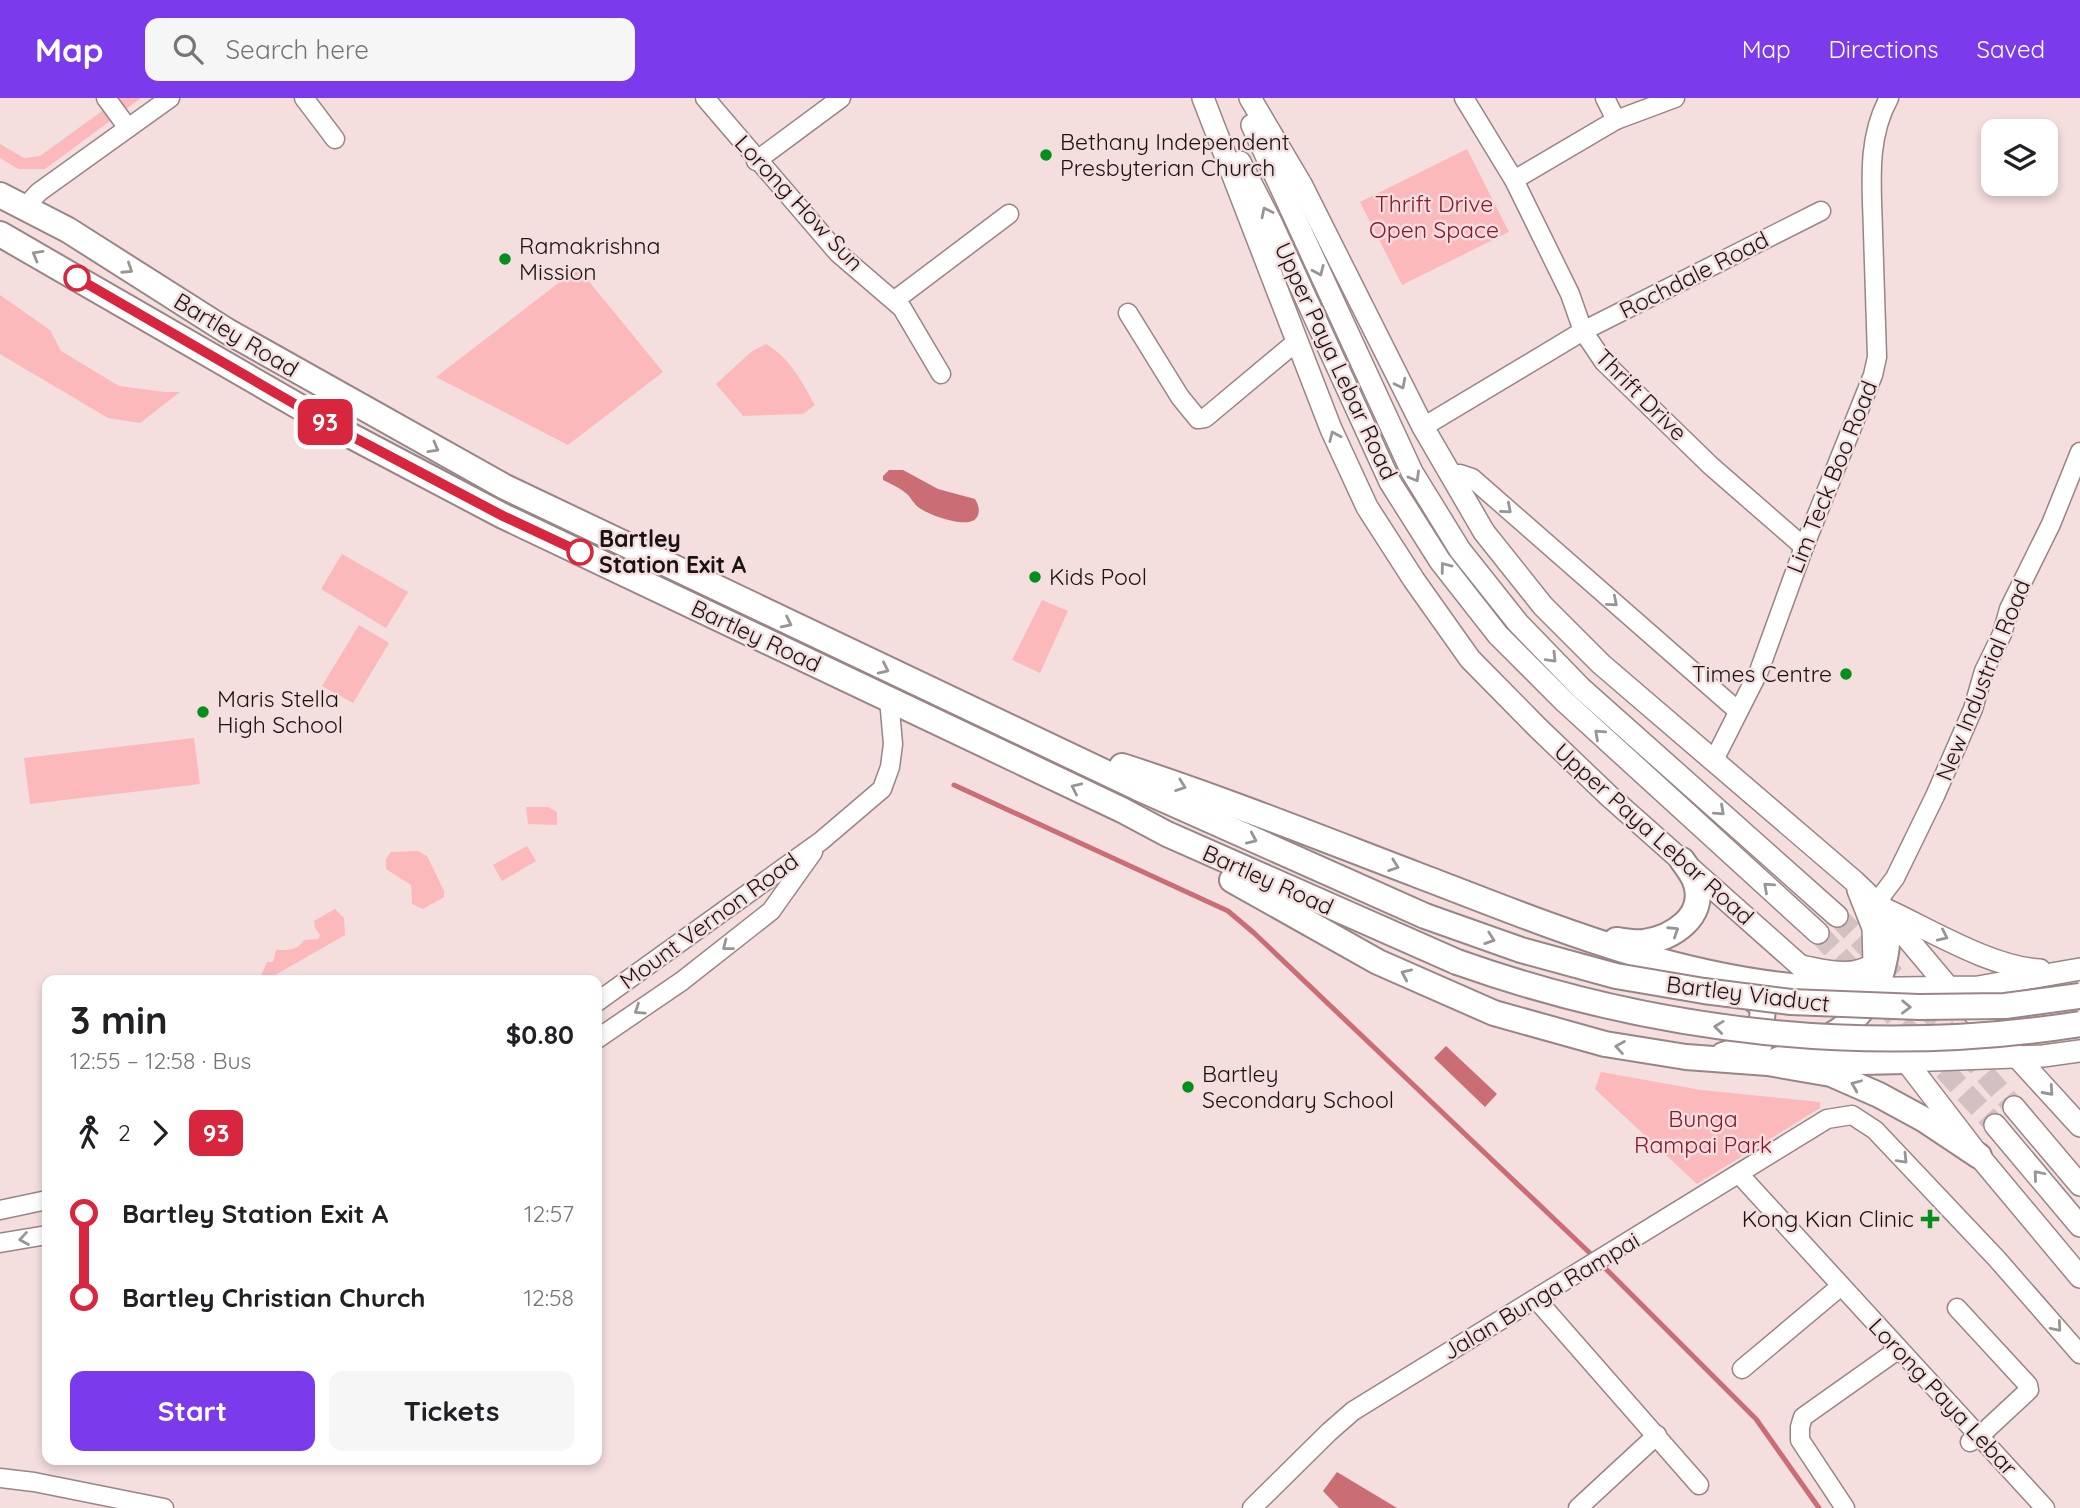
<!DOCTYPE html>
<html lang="en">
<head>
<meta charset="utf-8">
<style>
  body { margin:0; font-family:Quicksand,sans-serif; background:#f6f6f6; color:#202124; height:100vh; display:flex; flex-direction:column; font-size:26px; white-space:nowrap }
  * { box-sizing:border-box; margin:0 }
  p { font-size:23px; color:#757577 }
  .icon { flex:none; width:38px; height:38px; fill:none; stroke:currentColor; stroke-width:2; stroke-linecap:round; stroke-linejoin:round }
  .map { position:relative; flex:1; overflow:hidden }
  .sheet { position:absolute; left:42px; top:877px; width:560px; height:490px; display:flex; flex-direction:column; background:#fff; border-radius:14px; box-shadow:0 4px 10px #0003 }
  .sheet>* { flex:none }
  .badge { padding:0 14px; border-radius:10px; font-size:24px; line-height:46px }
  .controls { position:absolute; left:1981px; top:21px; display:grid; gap:14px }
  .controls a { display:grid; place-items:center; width:77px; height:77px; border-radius:14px; background:#fff; box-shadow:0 4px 10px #0003; font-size:35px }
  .map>.badge { position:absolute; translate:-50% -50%; box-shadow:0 0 0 4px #fff }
  .legs { display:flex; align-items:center; gap:10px; height:77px; padding:0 28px; font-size:23px }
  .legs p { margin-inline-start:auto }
  .overview { display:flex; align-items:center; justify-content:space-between; height:119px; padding:0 28px }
  h1 { font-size:38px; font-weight:800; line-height:52px }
  .cta { display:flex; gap:14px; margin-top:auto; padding:14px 28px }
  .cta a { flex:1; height:80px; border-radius:14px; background:#7c3aed; color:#fff; font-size:28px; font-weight:800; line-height:80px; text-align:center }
  .cta a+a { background:#f6f6f6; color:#202124 }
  ul { padding:0 28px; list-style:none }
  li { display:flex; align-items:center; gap:24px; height:84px; font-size:26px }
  li i { display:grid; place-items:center; width:10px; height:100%; margin:0 9px; background:currentColor }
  li i::after { content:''; width:18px; height:18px; margin:-9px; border:5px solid; border-radius:50%; background:#fff }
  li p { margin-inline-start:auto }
  li:first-child i { background:linear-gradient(#0000 50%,currentColor 0) }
  li:last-child i { background:linear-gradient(currentColor 50%,#0000 0) }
  header { display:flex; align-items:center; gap:42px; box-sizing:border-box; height:98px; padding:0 35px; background:#7c3aed; color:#fff }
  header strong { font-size:33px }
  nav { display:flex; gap:38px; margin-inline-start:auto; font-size:24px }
  .search { width:490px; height:63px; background:#f6f6f6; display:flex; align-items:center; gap:18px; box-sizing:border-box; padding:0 24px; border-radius:14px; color:#757577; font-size:26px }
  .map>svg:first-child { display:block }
  .green { fill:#fbb9bc }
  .water { fill:#cb6d75 }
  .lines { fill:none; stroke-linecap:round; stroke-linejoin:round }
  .stream { stroke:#cb6d75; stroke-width:5 }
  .major-tunnel { stroke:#d3c0c0; stroke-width:21; stroke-dasharray:21 10; stroke-linecap:butt }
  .minor-casing { stroke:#998585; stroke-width:21 }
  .major-casing { stroke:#998585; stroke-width:24 }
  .highway-casing { stroke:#998585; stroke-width:28 }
  .minor { stroke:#fff; stroke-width:18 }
  .major { stroke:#fff; stroke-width:21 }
  .highway { stroke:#fff; stroke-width:24 }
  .highway-bridge-casing { stroke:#998585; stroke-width:28; stroke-linecap:butt }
  .highway-bridge { stroke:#fff; stroke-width:24 }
  .oneway { stroke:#989595 }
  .line-1-casing { stroke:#fff; stroke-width:16 }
  .line-1 { stroke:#d7263d; stroke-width:10 }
  .poi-dot { fill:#048e1d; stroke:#f4dede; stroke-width:2.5 }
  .stop-1-dot { fill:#fff; stroke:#d7263d; stroke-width:3.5 }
  .labels { text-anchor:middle; stroke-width:5; stroke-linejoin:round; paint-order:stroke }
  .poi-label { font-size:23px; fill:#1a1313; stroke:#f4dede; text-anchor:start }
  .street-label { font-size:23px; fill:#1a1313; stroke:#f4dede }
  .park-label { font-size:23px; fill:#8a172f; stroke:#f4dede }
  .stop-label { font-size:23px; font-weight:bold; fill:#1a1313; stroke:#f4dede; text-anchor:start }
</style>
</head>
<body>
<header>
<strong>Map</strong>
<div class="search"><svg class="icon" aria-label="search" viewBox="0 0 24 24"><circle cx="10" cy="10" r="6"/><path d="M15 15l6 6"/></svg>Search here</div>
<nav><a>Map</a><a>Directions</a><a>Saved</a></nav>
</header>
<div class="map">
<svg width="2080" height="1410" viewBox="0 0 2080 1410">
  <rect width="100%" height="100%" fill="#f4dede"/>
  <!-- green -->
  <g class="green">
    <path d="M120,0H141L45,71H18L0,60V46L24,60L40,58Z"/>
    <path d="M1467,51L1509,134L1402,187L1360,104Z"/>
    <path d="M578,170L663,274L568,347L436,279Z"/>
    <path d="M0,197L50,232L61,253L119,288L165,294H180L140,325L108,320L0,256Z"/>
    <path d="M766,246C791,261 801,283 815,307L803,316L743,318L716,286L751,254Z"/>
    <path d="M342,456L408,494L386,530L321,491Z"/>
    <path d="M1042,502L1068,513L1040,575L1012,562Z"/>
    <path d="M359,527L389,545L353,605L322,588Z"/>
    <path d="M194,640L200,686L30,706L24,660Z"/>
    <path d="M526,709H548L557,714V727L528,726Z"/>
    <path d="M527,748L536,763L502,783L493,767Z"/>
    <path d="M418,753L427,758L444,793V799L423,811L412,806L411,787L386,771V761L391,754Z"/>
    <path d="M335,811L344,820L345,837L270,880H260L267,864H273L276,852C288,852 297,853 304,842L318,841L320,837L315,830L314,823Z"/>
    <path d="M1601,974L1701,992L1820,1004V1010L1697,1086L1595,991Z"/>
  </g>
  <!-- water -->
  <g class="water">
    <path d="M889,372H903L938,391L975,401C978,406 980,411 978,417C973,434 928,417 918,409C914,406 911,400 907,396C900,390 891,386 883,382V378Z"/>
    <path d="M1446,948L1497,996L1485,1009L1434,960Z"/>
    <path d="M1337,1374L1397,1410H1339L1323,1393Z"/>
  </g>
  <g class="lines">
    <!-- stream -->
    <g class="stream">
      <path d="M954,687L1228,813L1254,835L1594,1159"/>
      <path d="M1601,1166L1756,1321L1819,1410"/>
    </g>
    <!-- major-tunnel -->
    <g class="major-tunnel">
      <path d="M1837,818L1940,925L2014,1009"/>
      <path d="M1818,835L1995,1027"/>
    </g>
    <!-- minor casing -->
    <g class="minor-casing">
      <g id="minor">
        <path d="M106,0L128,30"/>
        <path d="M304,0L335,41"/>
        <path d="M705,0L838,155L902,210L941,276"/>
        <path d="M1464,0L1514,82L1570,196L1583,233L1604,264L1711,368L1804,449"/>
        <path d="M1605,0L1616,22"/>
        <path d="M756,63L841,0"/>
        <path d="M1514,82L1616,22L1675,0"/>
        <path d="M23,111L39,94L170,0"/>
        <path d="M895,202L1009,116"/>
        <path d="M1128,215L1180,299L1198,321L1205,320L1296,244"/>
        <path d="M1423,329L1583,233L1821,113"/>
        <path d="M1451,376H1460L1472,380L1738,613"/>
        <path d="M1714,662L1759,573L1804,449L1873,277L1877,259C1876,217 1874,175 1873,134C1872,89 1866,41 1889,0"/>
        <path d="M1876,805L1895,780L1935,698L1973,611L1984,573L2002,536L2009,511L2051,426L2080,354"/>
        <path d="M597,904L821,743L882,691L890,669L893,646L889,601"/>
        <path d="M597,941L682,883L771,813L813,754"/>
        <path d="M1739,1076L2045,1410"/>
        <path d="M0,1112L47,1102"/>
        <path d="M0,1145L47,1137"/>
        <path d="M1536,1201L1699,1387"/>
        <path d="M1957,1210L2028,1287L2029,1292L1986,1332L1970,1344"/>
        <path d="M1742,1271L1841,1188"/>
        <path d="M0,1380L34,1384L164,1410"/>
        <path d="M1252,1410L1329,1334L1353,1313L1827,1021L1852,1017L1875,1032L1997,1161L2080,1256"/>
        <path d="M1578,1410L1657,1337"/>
        <path d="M1845,1410L1800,1342V1329L1803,1319L1899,1251"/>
      </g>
    </g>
    <!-- major casing -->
    <g class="major-casing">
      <g id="major">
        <path d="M1203,0L1331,331L1367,409L1414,482L1470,561L1538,630L1609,698L1832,896"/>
        <path d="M1250,0L1301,86L1423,329L1484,434L1543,508L1601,566L1854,783L1881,809L1949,890L2017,959L2080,1028"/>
        <path d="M1252,27L1412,374L1460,452L1518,525L1581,590L1837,818"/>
        <path d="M1240,64L1271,124L1390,384L1440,463L1498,537L1565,604L1818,835"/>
        <path d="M1889,813C1932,833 1993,870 2040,872"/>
        <path d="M1801,868C1823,872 1854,882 1874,865L1873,830L1858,792"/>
        <path d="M1826,891L1978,889L2080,871"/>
        <path d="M1895,953L1906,963L1979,1058L2080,1179"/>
        <path d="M1906,963L2043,958L2080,953"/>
        <path d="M2014,1009L2080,1087"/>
        <path d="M1995,1027L2080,1128"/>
      </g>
    </g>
    <!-- highway casing -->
    <g class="highway-casing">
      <g id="highway">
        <path d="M0,97L68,132L227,233L505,389L1138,690L1425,818"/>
        <path d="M0,136L338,331L503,418L1122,712L1167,736L1457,864"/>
        <path d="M1122,668C1221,700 1318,739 1415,776C1551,828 1679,883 1826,891"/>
        <path d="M1232,782L1378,864L1494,915L1605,946L1686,959L1768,965L1831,976L1879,997L1925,1022L1979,1058"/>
        <path d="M1616,842C1625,843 1635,845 1644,844C1672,840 1706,819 1696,786C1694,778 1687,769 1682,762"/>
        <path d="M1723,957L1760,945L1763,909L1742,891"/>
        <path d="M1769,965C1817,947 1867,929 1882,873C1884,864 1888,851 1887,841C1887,830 1883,819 1881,809"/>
        <path d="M1814,965L1906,963"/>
      </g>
    </g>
    <!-- minor -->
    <use href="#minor" class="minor"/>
    <!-- major -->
    <use href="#major" class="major"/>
    <!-- highway -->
    <use href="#highway" class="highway"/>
    <!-- highway-bridge casing -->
    <g class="highway-bridge-casing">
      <g id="highway-bridge">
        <path d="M1425,818L1521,852L1616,878L1704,893L1791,904L1919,909L2005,908L2080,898"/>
        <path d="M1457,864C1658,935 1870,959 2080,926"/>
      </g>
    </g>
    <!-- highway-bridge -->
    <use href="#highway-bridge" class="highway-bridge"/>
  </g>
  <!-- one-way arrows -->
  <defs><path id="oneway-chevron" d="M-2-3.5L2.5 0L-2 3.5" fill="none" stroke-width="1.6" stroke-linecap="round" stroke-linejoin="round" transform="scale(1.75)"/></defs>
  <g class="oneway">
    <use href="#oneway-chevron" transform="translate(1266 114) rotate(-116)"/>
    <use href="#oneway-chevron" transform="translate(37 157) rotate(-150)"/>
    <use href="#oneway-chevron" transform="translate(128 171) rotate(33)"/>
    <use href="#oneway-chevron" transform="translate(1319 173) rotate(66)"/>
    <use href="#oneway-chevron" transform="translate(1401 286) rotate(63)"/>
    <use href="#oneway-chevron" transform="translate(1334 338) rotate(-114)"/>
    <use href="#oneway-chevron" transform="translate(434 350) rotate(29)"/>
    <use href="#oneway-chevron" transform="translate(1415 379) rotate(60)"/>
    <use href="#oneway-chevron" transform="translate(1507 411) rotate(41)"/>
    <use href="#oneway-chevron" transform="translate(1445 469) rotate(-127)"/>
    <use href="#oneway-chevron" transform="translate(1613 504) rotate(41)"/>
    <use href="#oneway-chevron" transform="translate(787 525) rotate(26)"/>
    <use href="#oneway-chevron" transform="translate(1552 560) rotate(46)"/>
    <use href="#oneway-chevron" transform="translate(884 571) rotate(25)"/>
    <use href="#oneway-chevron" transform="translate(1599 636) rotate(-138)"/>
    <use href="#oneway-chevron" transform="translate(1181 688) rotate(20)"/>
    <use href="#oneway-chevron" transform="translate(1076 690) rotate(-155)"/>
    <use href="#oneway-chevron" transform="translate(1720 713) rotate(42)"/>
    <use href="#oneway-chevron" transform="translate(1252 741) rotate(24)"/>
    <use href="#oneway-chevron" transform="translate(1394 768) rotate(20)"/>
    <use href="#oneway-chevron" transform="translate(1768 789) rotate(-138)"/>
    <use href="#oneway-chevron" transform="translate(1674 833) rotate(-33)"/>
    <use href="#oneway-chevron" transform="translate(1943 838) rotate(25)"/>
    <use href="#oneway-chevron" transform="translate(1490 841) rotate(19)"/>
    <use href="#oneway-chevron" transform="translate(727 848) rotate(142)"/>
    <use href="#oneway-chevron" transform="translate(1406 876) rotate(-156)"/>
    <use href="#oneway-chevron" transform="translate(1906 909) rotate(1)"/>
    <use href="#oneway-chevron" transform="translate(639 912) rotate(146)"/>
    <use href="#oneway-chevron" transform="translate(1719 929) rotate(-173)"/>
    <use href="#oneway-chevron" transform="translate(1620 949) rotate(-171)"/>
    <use href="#oneway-chevron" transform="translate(1856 987) rotate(-157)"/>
    <use href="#oneway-chevron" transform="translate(2049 993) rotate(48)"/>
    <use href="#oneway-chevron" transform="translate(1903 1061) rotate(46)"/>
    <use href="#oneway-chevron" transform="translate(2038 1077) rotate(-130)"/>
    <use href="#oneway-chevron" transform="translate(24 1141) rotate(171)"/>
    <use href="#oneway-chevron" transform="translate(2057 1229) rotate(49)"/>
  </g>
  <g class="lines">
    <!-- line-1 casing -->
    <g class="line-1-casing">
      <path id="line-1" d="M77,180L338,331L503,418L580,454"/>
    </g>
    <!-- line-1 -->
    <use href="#line-1" class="line-1"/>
  </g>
  <!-- markers -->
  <g class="poi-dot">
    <circle cx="1046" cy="57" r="7"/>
    <circle cx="505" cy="161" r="7"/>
    <circle cx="1035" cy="479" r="7"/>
    <circle cx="1846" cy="576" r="7"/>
    <circle cx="203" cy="614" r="7"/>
    <circle cx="1188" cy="989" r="7"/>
    <path d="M1926.5 1110.5h7v7h7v7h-7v7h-7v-7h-7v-7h7z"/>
  </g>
  <g class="stop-1-dot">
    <circle cx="77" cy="180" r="12"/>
    <circle cx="580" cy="454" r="12"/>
  </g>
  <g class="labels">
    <!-- poi labels -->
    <g class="poi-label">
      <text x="1060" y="52">Bethany Independent<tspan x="1060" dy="26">Presbyterian Church</tspan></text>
      <text x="519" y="156">Ramakrishna<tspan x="519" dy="26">Mission</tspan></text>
      <text x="1049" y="487">Kids Pool</text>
      <text x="1832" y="584" text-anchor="end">Times Centre</text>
      <text x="217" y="609">Maris Stella<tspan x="217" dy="26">High School</tspan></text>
      <text x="1202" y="984">Bartley<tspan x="1202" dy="26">Secondary School</tspan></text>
      <text x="1914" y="1129" text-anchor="end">Kong Kian Clinic</text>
    </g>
    <!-- street labels -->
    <g class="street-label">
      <text transform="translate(799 105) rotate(47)" y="8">Lorong How Sun</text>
      <text transform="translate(1694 177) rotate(-27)" y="8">Rochdale Road</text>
      <text transform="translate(236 237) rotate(31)" y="8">Bartley Road</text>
      <text transform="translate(1336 263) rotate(65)" y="8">Upper Paya Lebar Road</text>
      <text transform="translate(1641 297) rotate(45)" y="8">Thrift Drive</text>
      <text transform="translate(1832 379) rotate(-68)" y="8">Lim Teck Boo Road</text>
      <text transform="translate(756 538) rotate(25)" y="8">Bartley Road</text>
      <text transform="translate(1983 582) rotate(-68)" y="8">New Industrial Road</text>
      <text transform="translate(1654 736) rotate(42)" y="8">Upper Paya Lebar Road</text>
      <text transform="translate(1268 782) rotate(24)" y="8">Bartley Road</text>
      <text transform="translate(709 823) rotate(-36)" y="8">Mount Vernon Road</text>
      <text transform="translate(1748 896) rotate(7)" y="8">Bartley Viaduct</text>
      <text transform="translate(1541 1198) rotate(-31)" y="8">Jalan Bunga Rampai</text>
      <text transform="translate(1943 1299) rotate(47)" y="8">Lorong Paya Lebar</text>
    </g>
    <!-- park labels -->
    <g class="park-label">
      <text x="1434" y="114">Thrift Drive<tspan x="1434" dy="26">Open Space</tspan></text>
      <text x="1703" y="1029">Bunga<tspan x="1703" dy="26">Rampai Park</tspan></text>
    </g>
    <!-- stop labels -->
    <g class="stop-label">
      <text x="599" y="449">Bartley<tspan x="599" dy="26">Station Exit A</tspan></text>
    </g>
  </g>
</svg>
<div class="controls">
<a><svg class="icon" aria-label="layers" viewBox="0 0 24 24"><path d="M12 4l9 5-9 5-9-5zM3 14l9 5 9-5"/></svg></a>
</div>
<b class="badge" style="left:325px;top:324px;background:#d7263d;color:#fff">93</b>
<section class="sheet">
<div class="overview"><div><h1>3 min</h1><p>12:55 – 12:58 · Bus</p></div><b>$0.80</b></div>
<div class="legs"><svg class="icon" aria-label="walk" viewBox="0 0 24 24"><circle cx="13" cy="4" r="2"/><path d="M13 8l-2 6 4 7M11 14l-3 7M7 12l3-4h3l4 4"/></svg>2<svg class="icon" aria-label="forward" viewBox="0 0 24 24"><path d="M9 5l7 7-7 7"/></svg><b class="badge" style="background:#d7263d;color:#fff">93</b></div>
<ul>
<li><i style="color:#d7263d"></i><b>Bartley Station Exit A</b><p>12:57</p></li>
<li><i style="color:#d7263d"></i><b>Bartley Christian Church</b><p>12:58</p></li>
</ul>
<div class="cta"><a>Start</a><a>Tickets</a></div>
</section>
</div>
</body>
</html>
